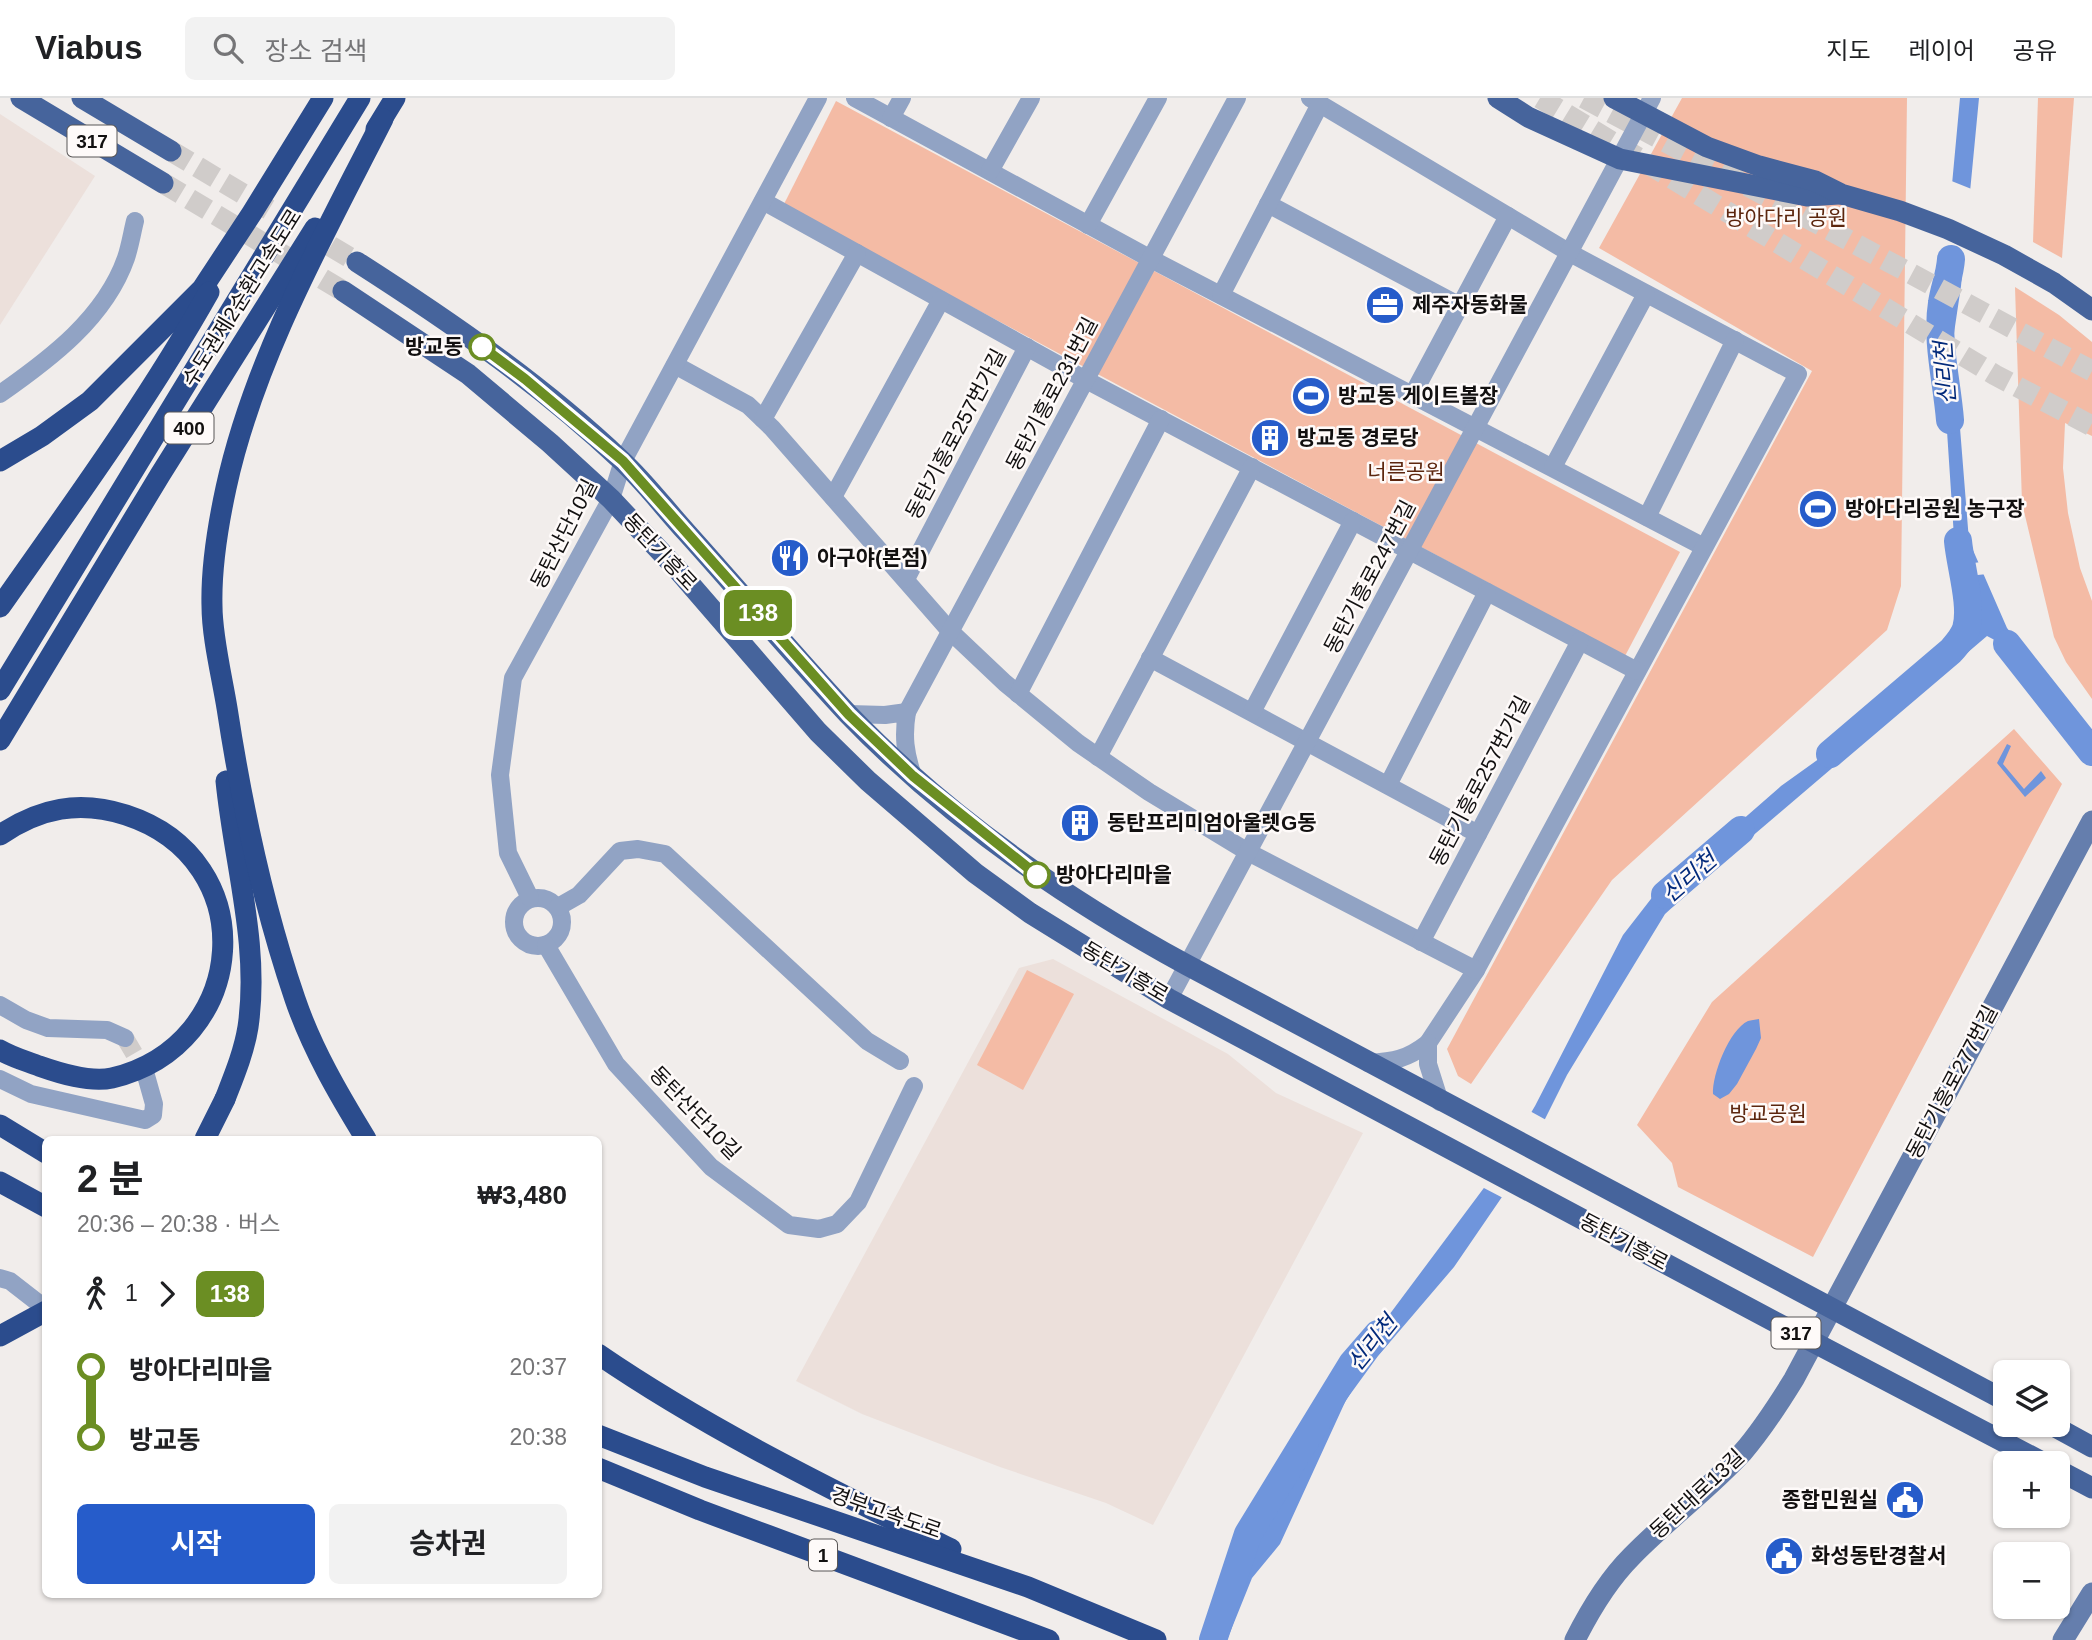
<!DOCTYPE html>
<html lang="ko">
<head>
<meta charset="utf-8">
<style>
  body { margin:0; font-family:Helvetica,"Noto Sans KR",sans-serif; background:#f2f2f2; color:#202124; height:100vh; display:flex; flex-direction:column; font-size:26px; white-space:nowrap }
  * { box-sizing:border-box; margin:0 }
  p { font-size:23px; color:#757577 }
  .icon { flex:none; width:38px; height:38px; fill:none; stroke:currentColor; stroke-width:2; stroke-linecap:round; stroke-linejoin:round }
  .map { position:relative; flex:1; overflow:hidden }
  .drawer { position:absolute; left:42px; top:1038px; width:560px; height:462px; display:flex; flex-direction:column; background:#fff; border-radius:10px; box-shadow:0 2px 5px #0004 }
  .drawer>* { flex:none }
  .badge { padding:0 14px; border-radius:10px; font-size:24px; line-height:46px }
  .tools { position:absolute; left:1993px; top:1262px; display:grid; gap:14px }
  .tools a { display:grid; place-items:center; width:77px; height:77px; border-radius:10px; background:#fff; box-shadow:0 2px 5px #0004; font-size:35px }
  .map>.badge { position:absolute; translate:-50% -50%; box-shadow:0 0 0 4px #fff }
  .legs { display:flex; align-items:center; gap:10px; height:77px; padding:0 35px; font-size:23px }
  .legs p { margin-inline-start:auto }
  .head { display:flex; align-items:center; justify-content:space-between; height:119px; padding:0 35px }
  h1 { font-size:38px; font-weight:700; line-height:52px }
  .cta { display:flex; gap:14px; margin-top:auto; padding:14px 35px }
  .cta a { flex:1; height:80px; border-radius:10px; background:#265cca; color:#fff; font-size:28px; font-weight:700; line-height:80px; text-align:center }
  .cta a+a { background:#f2f2f2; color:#202124 }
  ul { padding:0 35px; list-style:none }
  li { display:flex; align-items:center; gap:24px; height:70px; font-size:26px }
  li i { display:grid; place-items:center; width:10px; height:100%; margin:0 9px; background:currentColor }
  li i::after { content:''; width:18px; height:18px; margin:-9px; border:5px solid; border-radius:50%; background:#fff }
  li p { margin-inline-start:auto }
  li:first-child i { background:linear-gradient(#0000 50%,currentColor 0) }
  li:last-child i { background:linear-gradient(currentColor 50%,#0000 0) }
  header { display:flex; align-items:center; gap:42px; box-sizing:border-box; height:98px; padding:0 35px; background:#fff; border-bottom:2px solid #e0e0e0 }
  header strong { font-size:33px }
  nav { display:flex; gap:38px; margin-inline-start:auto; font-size:24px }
  .search { width:490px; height:63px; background:#f2f2f2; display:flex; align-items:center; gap:18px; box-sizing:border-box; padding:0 24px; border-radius:10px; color:#757577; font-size:26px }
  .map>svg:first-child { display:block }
  .built { fill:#ece0db }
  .green { fill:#f4bba5 }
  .water { fill:#6f95dc }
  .pier { fill:#f1edeb }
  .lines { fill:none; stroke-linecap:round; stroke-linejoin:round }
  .river { stroke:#6f95dc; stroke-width:28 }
  .street-tunnel { stroke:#d0ccca; stroke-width:18; stroke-dasharray:18 9; stroke-linecap:butt }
  .secondary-tunnel { stroke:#d0ccca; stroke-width:21; stroke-dasharray:21 10; stroke-linecap:butt }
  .primary-tunnel { stroke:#d0ccca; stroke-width:21; stroke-dasharray:21 10; stroke-linecap:butt }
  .highway-tunnel { stroke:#d0ccca; stroke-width:21; stroke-dasharray:21 10; stroke-linecap:butt }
  .street { stroke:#91a3c4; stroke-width:18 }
  .secondary { stroke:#657ead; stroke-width:21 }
  .primary { stroke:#46649c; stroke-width:21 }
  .highway { stroke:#2b4c8d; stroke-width:21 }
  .highway-bridge { stroke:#2b4c8d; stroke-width:21 }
  .line-1-casing { stroke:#fff; stroke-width:16 }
  .line-1 { stroke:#6b8e23; stroke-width:10 }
  .stop-1-dot { fill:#fff; stroke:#6b8e23; stroke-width:3.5 }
  .labels { text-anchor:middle; stroke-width:5; stroke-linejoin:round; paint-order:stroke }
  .shield { fill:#fefaf9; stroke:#595656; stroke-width:2 }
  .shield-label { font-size:19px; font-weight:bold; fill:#121010 }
  .park-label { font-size:21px; fill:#5c260e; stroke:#fefaf9 }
  .street-label { font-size:21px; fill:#121010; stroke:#fefaf9 }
  .poi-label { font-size:21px; font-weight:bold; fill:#121010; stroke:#fefaf9; text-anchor:start }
  .stop-label { font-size:21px; font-weight:bold; fill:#121010; stroke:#fefaf9; text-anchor:end }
  .water-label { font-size:23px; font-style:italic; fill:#032a7b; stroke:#fefaf9 }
</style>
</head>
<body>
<header>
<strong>Viabus</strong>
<div class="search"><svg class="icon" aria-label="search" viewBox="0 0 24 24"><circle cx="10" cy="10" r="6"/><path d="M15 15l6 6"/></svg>장소 검색</div>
<nav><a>지도</a><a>레이어</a><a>공유</a></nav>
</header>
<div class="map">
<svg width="2092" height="1542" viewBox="0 0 2092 1542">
  <rect width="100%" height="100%" fill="#f1edeb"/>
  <!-- built -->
  <g class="built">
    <path d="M0,16L95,78L0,227Z"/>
    <path d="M1053,861L1228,956L1276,995L1363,1035L1153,1427L1106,1405L1000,1369L862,1316L796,1283L1019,870Z"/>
  </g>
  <!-- green -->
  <g class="green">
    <path d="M1682,0H1907L1901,488L1887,532L1612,782L1471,986L1458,978L1447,951L1812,273L1599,150Z"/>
    <path d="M2038,0H2074L2062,160L2033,144Z"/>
    <path d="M836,3L1680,454L1625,558L783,108Z"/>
    <path d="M2015,189L2059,217L2092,244V338L2065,325L2063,370L2068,415L2080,470L2092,503V601L2066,564L2054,539L2022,405Z"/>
    <path d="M2014,631L2062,686L1813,1159L1678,1089L1672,1065L1637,1027L1712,904Z"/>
    <path d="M1027,872L1074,896L1023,992L977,967Z"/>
  </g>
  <!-- water -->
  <g class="water">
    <path d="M1960,0H1979L1961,188L1953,242L1969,443L2007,530L2092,637V646L2006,548L1987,538L1729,758L1665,816L1567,977L1517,1077L1454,1169L1378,1258L1346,1302L1280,1446L1252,1480L1227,1542H1211L1239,1462L1262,1414L1354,1264L1501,1067L1512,1069L1504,1060L1535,1008L1623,837L1654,797L1670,792L1712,757L1717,744L1781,688L1855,635L1885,609L1907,596L1919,593L1980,529L1955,454L1947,333L1944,173Z"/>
    <path d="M2007,646L2011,648L2003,666L2024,691L2041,673L2046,680L2025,699L1997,665Z"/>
    <path d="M1759,921L1761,940L1756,951L1737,986L1729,996L1720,1001L1713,996C1712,977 1729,932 1748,923C1751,922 1755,922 1759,921Z"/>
  </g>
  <!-- pier -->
  <g class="pier">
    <path d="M1949,82L1974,92L1965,182L1940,171Z"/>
    <path d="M1982,464L1987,476L1959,479L1955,467Z"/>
    <path d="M1528,1012L1548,1023L1525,1069L1521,1070L1520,1078L1505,1101L1482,1089L1498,1064H1507L1502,1062L1501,1058Z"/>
  </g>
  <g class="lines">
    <!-- river -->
    <g class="river">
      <path d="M1950,322C1947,284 1936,243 1942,205C1944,190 1950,177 1951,161"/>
      <path d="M2007,546L2092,654"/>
      <path d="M1830,656L1951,553C1957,546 1963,540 1966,531C1973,508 1960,467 1958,443"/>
      <path d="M1665,797L1741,732"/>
      <path d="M1213,1542L1248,1436L1352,1266L1378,1236"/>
    </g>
    <!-- street-tunnel -->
    <path class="street-tunnel" d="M125,940L145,974"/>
    <!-- secondary-tunnel -->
    <path class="secondary-tunnel" d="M1540,0L1995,277L2092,328"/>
    <!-- primary-tunnel -->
    <g class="primary-tunnel">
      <path d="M171,53L357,164"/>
      <path d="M163,85L343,193"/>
    </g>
    <!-- highway-tunnel -->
    <path class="highway-tunnel" d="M1584,0L2092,273"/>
    <!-- street -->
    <g class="street">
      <path d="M855,0L1151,161L1704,449"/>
      <path d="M1310,0L1570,155L1798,276L1476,872L1428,945"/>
      <path d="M891,20L902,0"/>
      <path d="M990,73L1031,0"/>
      <path d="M763,103L1086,282L1637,573"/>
      <path d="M1268,106L1460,208"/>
      <path d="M1088,127L1158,0"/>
      <path d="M1221,197L1320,6"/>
      <path d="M675,267L748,307L772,330L950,533L1005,585L1078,645L1149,694L1248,754L1476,872"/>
      <path d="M0,296C50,261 105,220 126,160C130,148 132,135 135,123"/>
      <path d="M1413,296L1508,118"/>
      <path d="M763,321L857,155"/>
      <path d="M1553,369L1646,196"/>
      <path d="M833,399L941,202"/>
      <path d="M1647,419L1735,242"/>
      <path d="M906,481L1027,249"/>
      <path d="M1150,560L1478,736"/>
      <path d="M1018,596L1161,321"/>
      <path d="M907,614L1237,0"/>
      <path d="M1252,614L1353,423"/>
      <path d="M849,616L885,617L907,614C903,638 905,655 913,678"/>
      <path d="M1098,659L1252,369"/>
      <path d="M1388,687L1487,494"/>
      <circle cx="538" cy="824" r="24"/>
      <path d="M530,800L508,755L500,677L513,580L611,401L623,363L818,0"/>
      <path d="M558,809L579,797L620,753L638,751L665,756L867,943L900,963"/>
      <path d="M1421,844L1580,543"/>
      <path d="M546,847L616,966L711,1069L789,1127L819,1131L837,1126L858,1104L914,988"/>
      <path d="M1169,901L1652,0"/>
      <path d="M0,907L26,922L48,930L107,932L125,940"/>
      <path d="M1368,965C1394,963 1406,962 1428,945V966L1440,1004"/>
      <path d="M0,981L31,996L145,1022L153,1017L154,1006L145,974"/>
      <path d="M0,1180L10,1183L46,1211"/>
    </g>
    <!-- secondary -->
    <g class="secondary">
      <path d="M1575,1542C1590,1512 1608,1482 1632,1458C1667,1422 1708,1392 1742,1355C1762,1332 1778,1307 1794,1281L2092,723"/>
      <path d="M2063,1542L2092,1495"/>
    </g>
    <!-- primary -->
    <g class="primary">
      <path d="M21,0L163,85"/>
      <path d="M82,0L171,53"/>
      <path d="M1498,0L1528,19L1620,61L1807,98L1839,96"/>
      <path d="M1614,0L1707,49L1759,68L1815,83L1841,96L1900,113L1948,131L2004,157L2054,185L2092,212"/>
      <path d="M357,164C449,223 541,286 621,362C645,384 665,411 687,435C741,495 793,557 848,616C947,719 1062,799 1187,867L2006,1303"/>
      <path d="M343,193L468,276L550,345L611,401L677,471L818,634L868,683L975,775L1030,815L1169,901L1777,1225L2044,1365"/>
      <path d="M2050,1326L2092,1349"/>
      <path d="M2058,1372L2092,1390"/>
    </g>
    <!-- highway -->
    <g class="highway">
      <path d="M376,31L395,0"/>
      <path d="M0,363L42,338L90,303L202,191L252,115L323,0"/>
      <path d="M0,509C73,405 147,304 209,194"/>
      <path d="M0,592L360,0"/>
      <path d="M0,642L160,377L315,130"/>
      <path d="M0,737C40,710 79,702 126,717C264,762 250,947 112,980C90,985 59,975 39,968C26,963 12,959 0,952"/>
      <path d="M225,1001C234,978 244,954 248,929C260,847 234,765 226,683"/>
      <path d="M0,1027L46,1055"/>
      <path d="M366,1041C339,997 312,951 295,901C263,807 242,708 227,610C222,579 212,539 212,508C211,470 218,427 226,390C254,261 324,137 383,21"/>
      <path d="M0,1084L46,1109"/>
      <path d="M0,1238L46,1213"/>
      <path d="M598,1256C709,1332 831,1391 951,1451"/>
      <path d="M598,1337L705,1379L1028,1489L1156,1542"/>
      <path d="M598,1370L700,1412L1049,1542"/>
    </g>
    <!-- highway-bridge -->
    <path class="highway-bridge" d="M205,1041L225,1001"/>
  </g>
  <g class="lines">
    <!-- line-1 casing -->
    <g class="line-1-casing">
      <path id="line-1" d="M482,249L525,281L623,363L849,617L913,678L1037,777"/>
    </g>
    <!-- line-1 -->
    <use href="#line-1" class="line-1"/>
  </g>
  <!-- icons -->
  <defs>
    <g id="office-disc" transform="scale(2.0125)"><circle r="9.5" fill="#265cca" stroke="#fefaf9"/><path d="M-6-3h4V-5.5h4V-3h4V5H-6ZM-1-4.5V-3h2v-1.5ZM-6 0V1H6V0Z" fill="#fff"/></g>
    <g id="stadium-disc" transform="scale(2.0125)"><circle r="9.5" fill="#265cca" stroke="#fefaf9"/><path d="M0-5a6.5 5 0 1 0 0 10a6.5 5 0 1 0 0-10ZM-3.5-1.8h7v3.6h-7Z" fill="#fff"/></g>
    <g id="building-disc" transform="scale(2.0125)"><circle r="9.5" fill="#265cca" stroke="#fefaf9"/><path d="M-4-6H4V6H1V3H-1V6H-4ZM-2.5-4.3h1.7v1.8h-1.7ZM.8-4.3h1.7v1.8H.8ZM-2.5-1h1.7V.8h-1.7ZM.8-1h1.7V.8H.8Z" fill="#fff"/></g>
    <g id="restaurant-disc" transform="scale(2.0125)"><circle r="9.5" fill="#265cca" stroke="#fefaf9"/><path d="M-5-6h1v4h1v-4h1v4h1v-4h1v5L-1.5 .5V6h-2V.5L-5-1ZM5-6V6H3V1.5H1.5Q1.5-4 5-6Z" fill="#fff"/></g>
    <g id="civic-disc" transform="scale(2.0125)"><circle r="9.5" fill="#265cca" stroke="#fefaf9"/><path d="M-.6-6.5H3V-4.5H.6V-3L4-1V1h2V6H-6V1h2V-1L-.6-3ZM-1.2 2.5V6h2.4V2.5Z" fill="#fff"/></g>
  </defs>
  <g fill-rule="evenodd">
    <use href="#office-disc" x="1385" y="207"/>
    <use href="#stadium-disc" x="1311" y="298"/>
    <use href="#building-disc" x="1270" y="340"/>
    <use href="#stadium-disc" x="1818" y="411"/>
    <use href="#restaurant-disc" x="790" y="460"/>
    <use href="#building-disc" x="1080" y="725"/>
    <use href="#civic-disc" x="1905" y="1402"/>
    <use href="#civic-disc" x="1784" y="1458"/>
  </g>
  <!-- markers -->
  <g class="stop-1-dot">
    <circle cx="482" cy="249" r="12"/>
    <circle cx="1037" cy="777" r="12"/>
  </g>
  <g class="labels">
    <!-- shield labels -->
    <g class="shield">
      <rect x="67.5" y="27.5" width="49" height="31" rx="5"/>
      <rect x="164.5" y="314.5" width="49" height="31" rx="5"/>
      <rect x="1771.5" y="1219.5" width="49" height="31" rx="5"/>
      <rect x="809" y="1441.5" width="28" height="31" rx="5"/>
    </g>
    <g class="shield-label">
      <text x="92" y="50">317</text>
      <text x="189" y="337">400</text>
      <text x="1796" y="1242">317</text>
      <text x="823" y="1464">1</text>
    </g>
    <!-- park labels -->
    <g class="park-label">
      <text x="1786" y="127">방아다리 공원</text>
      <text x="1406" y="381">너른공원</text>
      <text x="1768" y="1023">방교공원</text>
    </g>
    <!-- street labels -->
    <g class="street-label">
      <text transform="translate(242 200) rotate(-58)" y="7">수도권제2순환고속도로</text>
      <text transform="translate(1052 296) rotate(-62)" y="7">동탄기흥로231번길</text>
      <text transform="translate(956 336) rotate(-62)" y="7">동탄기흥로257번가길</text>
      <text transform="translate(564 436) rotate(-63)" y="7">동탄산단10길</text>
      <text transform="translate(660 454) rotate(47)" y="7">동탄기흥로</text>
      <text transform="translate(1370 479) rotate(-62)" y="7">동탄기흥로247번길</text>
      <text transform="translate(1480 683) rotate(-62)" y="7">동탄기흥로257번가길</text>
      <text transform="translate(1125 874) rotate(31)" y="7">동탄기흥로</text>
      <text transform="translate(1952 984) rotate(-62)" y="7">동탄기흥로277번길</text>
      <text transform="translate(695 1015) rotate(46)" y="7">동탄산단10길</text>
      <text transform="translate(1624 1144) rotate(28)" y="7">동탄기흥로</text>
      <text transform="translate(1697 1396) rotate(-43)" y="7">동탄대로13길</text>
      <text transform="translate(886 1415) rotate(19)" y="7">경부고속도로</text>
    </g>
    <!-- poi labels -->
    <g class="poi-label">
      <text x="1412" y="214">제주자동화물</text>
      <text x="1338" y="305">방교동 게이트볼장</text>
      <text x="1297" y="347">방교동 경로당</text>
      <text x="1845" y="418">방아다리공원 농구장</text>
      <text x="817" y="467">아구야(본점)</text>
      <text x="1107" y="732">동탄프리미엄아울렛G동</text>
      <text x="1878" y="1409" text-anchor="end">종합민원실</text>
      <text x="1811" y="1465">화성동탄경찰서</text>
    </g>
    <!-- stop labels -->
    <g class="stop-label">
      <text x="463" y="256">방교동</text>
      <text x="1056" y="784" text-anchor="start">방아다리마을</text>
    </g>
    <!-- water labels -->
    <g class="water-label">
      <text transform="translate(1945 275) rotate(-94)" y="8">신리천</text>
      <text transform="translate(1689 779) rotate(-41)" y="8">신리천</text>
      <text transform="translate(1372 1245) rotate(-51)" y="8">신리천</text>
    </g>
  </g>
</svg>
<div class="tools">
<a><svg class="icon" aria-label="layers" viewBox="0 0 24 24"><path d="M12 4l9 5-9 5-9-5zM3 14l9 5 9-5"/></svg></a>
<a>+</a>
<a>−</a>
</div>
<b class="badge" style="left:758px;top:515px;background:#6b8e23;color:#fff">138</b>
<section class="drawer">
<div class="head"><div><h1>2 분</h1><p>20:36 – 20:38 · 버스</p></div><b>₩3,480</b></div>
<div class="legs"><svg class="icon" aria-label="walk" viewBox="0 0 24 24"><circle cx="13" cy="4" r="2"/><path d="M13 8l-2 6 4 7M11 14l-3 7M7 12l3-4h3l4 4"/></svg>1<svg class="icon" aria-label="forward" viewBox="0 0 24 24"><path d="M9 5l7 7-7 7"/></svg><b class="badge" style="background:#6b8e23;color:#fff">138</b></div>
<ul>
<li><i style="color:#6b8e23"></i><b>방아다리마을</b><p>20:37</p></li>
<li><i style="color:#6b8e23"></i><b>방교동</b><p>20:38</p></li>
</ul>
<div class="cta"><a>시작</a><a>승차권</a></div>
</section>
</div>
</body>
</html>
